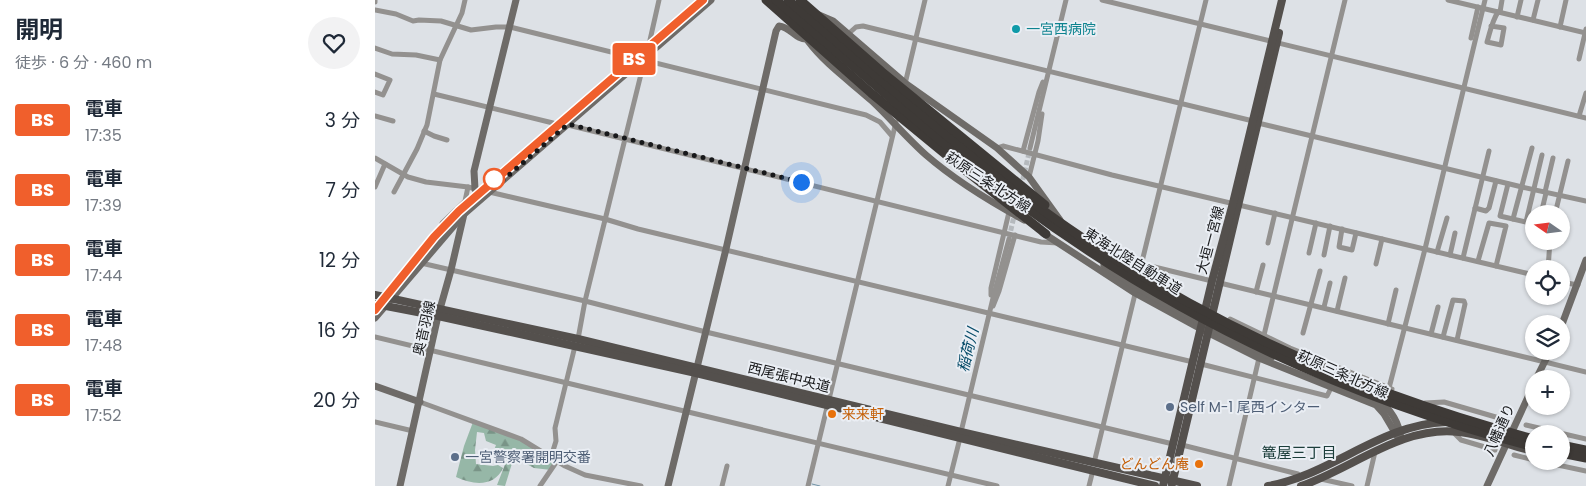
<!DOCTYPE html>
<html lang="ja">
<head>
<meta charset="utf-8">
<style>
  body { margin:0; font-family:Poppins,"Noto Sans JP",sans-serif; background:#f2f2f3; color:#1f2937; height:100vh; display:flex; flex-direction:column; font-size:19px; white-space:nowrap }
  * { box-sizing:border-box; margin:0 }
  p { font-size:16px; color:#747a83 }
  .icon { flex:none; width:28px; height:28px; fill:none; stroke:currentColor; stroke-width:2; stroke-linecap:round; stroke-linejoin:round }
  .map { position:relative; flex:1; overflow:hidden }
  .sheet { display:flex; flex-direction:column; background:#fff; width:375px }
  .sheet>* { flex:none }
  .badge { padding:0 10px; border-radius:4px; font-size:18px; line-height:32px }
  .needle { width:32px; rotate:284deg }
  .buttons { position:absolute; left:1150px; top:205px; display:grid; gap:10px }
  .buttons a { display:grid; place-items:center; width:45px; height:45px; border-radius:50%; background:#fff; box-shadow:0 1px 4px #0004; font-size:25px }
  .you { position:absolute; width:25px; height:25px; margin:-12px; border:4px solid #fff; border-radius:50%; background:#1a73e8; box-shadow:0 0 0 8px #1a73e833 }
  .map>.badge { position:absolute; translate:-50% -50%; box-shadow:0 0 0 2px #fff }
  .round { display:grid; place-items:center; flex:none; width:52px; height:52px; border-radius:26px; background:#f2f2f3 }
  .head { display:flex; align-items:center; justify-content:space-between; height:85px; padding:0 15px }
  h1 { font-size:24px; font-weight:700; line-height:38px }
  ul { padding:0; list-style:none }
  li { display:flex; align-items:center; gap:15px; height:70px; padding:0 15px }
  li div { flex:1 }
  li b { display:block; font-size:19px }
  li em { font-style:normal }
  li .badge { min-width:55px; font-weight:700; text-align:center }
  main { display:flex; flex:1; min-height:0 }
  .map>svg:first-child { display:block }
  .forest { fill:url(#forest-firs) }
  .lines { fill:none; stroke-linecap:round; stroke-linejoin:round }
  .stream { stroke:#7193a6; stroke-width:1 }
  .street-tunnel { stroke:#b5b9bd; stroke-width:5; stroke-dasharray:5 2.5; stroke-linecap:butt }
  .street { stroke:#93918f; stroke-width:5 }
  .secondary { stroke:#6e6b68; stroke-width:7 }
  .primary { stroke:#54504d; stroke-width:8 }
  .highway { stroke:#3e3a37; stroke-width:9 }
  .rail { stroke:#7f8286; stroke-width:1 }
  .line-casing { stroke:#fff; stroke-width:11 }
  .line { stroke:#f05f2c; stroke-width:8 }
  .walk { stroke:#17181a; stroke-width:5; stroke-dasharray:0 9 }
  .culture-dot { fill:#0f9aa8; stroke:#eaeef4; stroke-width:2 }
  .stop-dot { fill:#fff; stroke:#f05f2c; stroke-width:2.5 }
  .service-dot { fill:#5c6f8a; stroke:#eaeef4; stroke-width:2 }
  .food-dot { fill:#e8710a; stroke:#eaeef4; stroke-width:2 }
  .labels { text-anchor:middle; stroke-width:4; stroke-linejoin:round; paint-order:stroke }
  .culture-label { font-size:14px; fill:#0d838f; stroke:#eaeef4; text-anchor:start }
  .street-label { font-size:14px; fill:#17181a; stroke:#eaeef4 }
  .service-label { font-size:14px; fill:#4e5e75; stroke:#eaeef4; text-anchor:start }
  .food-label { font-size:14px; fill:#c56008; stroke:#eaeef4; text-anchor:start }
  .water-label { font-size:15px; font-style:italic; fill:#074c69; stroke:#eaeef4 }
  .neighbourhood-label { font-size:15px; fill:#1c3e3b; stroke:#eaeef4 }
</style>
</head>
<body>
<main>
<section class="sheet">
<div class="head"><div><h1>開明</h1><p>徒歩 · 6 分 · 460 m</p></div><a class="round"><svg class="icon" aria-label="heart" viewBox="0 0 24 24"><path d="M12 20l-8-8c-3-5 5-10 8-4 3-6 11-1 8 4z"/></svg></a></div>
<ul>
<li><span class="badge" style="background:#f05f2c;color:#fff">BS</span><div><b>電車</b><p>17:35</p></div><em>3 分</em></li>
<li><span class="badge" style="background:#f05f2c;color:#fff">BS</span><div><b>電車</b><p>17:39</p></div><em>7 分</em></li>
<li><span class="badge" style="background:#f05f2c;color:#fff">BS</span><div><b>電車</b><p>17:44</p></div><em>12 分</em></li>
<li><span class="badge" style="background:#f05f2c;color:#fff">BS</span><div><b>電車</b><p>17:48</p></div><em>16 分</em></li>
<li><span class="badge" style="background:#f05f2c;color:#fff">BS</span><div><b>電車</b><p>17:52</p></div><em>20 分</em></li>
</ul>
</section>
<div class="map">
<svg width="1211" height="486" viewBox="0 0 1211 486">
  <defs>
    <pattern id="forest-firs" width="22" height="20" patternUnits="userSpaceOnUse" patternTransform="scale(1.25)"><rect width="22" height="20" fill="#96b7a7"/><path d="M5 1l3.5 6h-7zM16 11l3.5 6h-7z" fill="#799487"/></pattern>
  </defs>
  <rect width="100%" height="100%" fill="#dde1e6"/>
  <!-- forest -->
  <path class="forest" d="M98,422L146,439L182,461L176,470L159,468L139,457L130,486L122,485L131,462L117,455L121,445L111,441L109,433L102,432L100,450L101,464L118,466L123,465L128,468C120,486 100,486 81,477L89,446Z"/>
  <g class="lines">
    <!-- stream -->
    <path class="stream" d="M437,484L445,486"/>
    <!-- street-tunnel -->
    <g class="street-tunnel">
      <path d="M646,187L655,149"/>
      <path d="M634,238L640,212"/>
    </g>
    <!-- street -->
    <g class="street">
      <path d="M727,0L1211,118"/>
      <path d="M1073,0L1211,33"/>
      <path d="M0,2V0"/>
      <path d="M0,10L21,14L38,21L44,20L66,21L96,30L121,27H135L491,115L505,122L517,136"/>
      <path d="M1125,12L1127,0"/>
      <path d="M1142,17L1146,0"/>
      <path d="M1158,20L1163,0"/>
      <path d="M1116,26L1129,28L1126,45L1112,42C1115,32 1117,21 1123,12"/>
      <path d="M1185,27L1191,0"/>
      <path d="M472,35L481,27L488,26L878,121"/>
      <path d="M1096,38L1103,7"/>
      <path d="M275,40L284,0"/>
      <path d="M0,48L17,54L41,55L65,60"/>
      <path d="M1204,59L1211,29"/>
      <path d="M0,74L15,80L8,95L0,92"/>
      <path d="M530,84L550,0"/>
      <path d="M59,94L178,123"/>
      <path d="M0,116L18,121"/>
      <path d="M1204,116L1211,93"/>
      <path d="M883,123L1147,187L1211,201"/>
      <path d="M193,125C351,164 509,202 666,242L683,243"/>
      <path d="M49,131L59,136L72,140"/>
      <path d="M622,148L628,146L737,175L1159,275"/>
      <path d="M655,148L691,0"/>
      <path d="M648,151L664,92L668,82"/>
      <path d="M0,158L33,177L51,182L93,187L230,219L263,229L818,362"/>
      <path d="M654,177L663,141L667,114"/>
      <path d="M1133,184L1125,216L1151,222L1167,155"/>
      <path d="M0,187L10,164"/>
      <path d="M19,192L42,149L52,125L65,60L87,13L90,0"/>
      <path d="M1170,192L1178,158"/>
      <path d="M1100,208L1111,211L1114,208L1121,181"/>
      <path d="M1166,214L1171,193"/>
      <path d="M1180,214L1193,161"/>
      <path d="M1138,219L1157,148"/>
      <path d="M67,223L90,201L93,187"/>
      <path d="M967,229L964,247L977,250L981,233"/>
      <path d="M893,243L900,213"/>
      <path d="M1062,252L1072,218"/>
      <path d="M934,253L941,223"/>
      <path d="M949,255L955,226"/>
      <path d="M1075,255L1080,233"/>
      <path d="M1088,258L1114,151"/>
      <path d="M1103,261L1114,223L1131,226L1121,266"/>
      <path d="M46,263L210,301L331,332L798,444"/>
      <path d="M767,264L837,281"/>
      <path d="M1001,264L1007,239"/>
      <path d="M1173,269L1175,241"/>
      <path d="M764,274L831,0"/>
      <path d="M1186,282L1203,285"/>
      <path d="M845,283L1211,372"/>
      <path d="M881,292L888,265"/>
      <path d="M616,295V288L634,212"/>
      <path d="M618,306L624,291L640,235"/>
      <path d="M949,307L955,283"/>
      <path d="M962,311L970,278"/>
      <path d="M855,319L915,348L1017,389"/>
      <path d="M1013,324L1021,290"/>
      <path d="M928,333L945,271"/>
      <path d="M1056,334L1063,307"/>
      <path d="M889,335L970,0"/>
      <path d="M0,337L622,486"/>
      <path d="M1068,337L1078,300L1089,301L1090,304L1082,340"/>
      <path d="M203,339L210,301L268,66L267,60"/>
      <path d="M826,364L952,396L956,388"/>
      <path d="M1014,388L1050,249L1110,0"/>
      <path d="M45,402L146,439L190,466L210,475L266,486"/>
      <path d="M1050,403L1069,402L1131,420"/>
      <path d="M0,422L38,431"/>
      <path d="M1151,425L1211,439"/>
      <path d="M586,432L618,298L634,239"/>
      <path d="M1078,432L1086,440L1120,450"/>
      <path d="M807,445L923,474L924,478"/>
      <path d="M1139,455L1159,460"/>
      <path d="M176,457L181,441L180,428L200,346"/>
      <path d="M1164,461L1211,471"/>
      <path d="M719,463L761,290"/>
      <path d="M946,479L977,486"/>
      <path d="M165,486L182,461"/>
      <path d="M347,486L352,466"/>
      <path d="M433,486L521,122"/>
      <path d="M573,486L585,438"/>
      <path d="M714,486L718,470"/>
      <path d="M854,486L884,358"/>
      <path d="M992,486L1000,452"/>
    </g>
    <!-- secondary -->
    <g class="secondary">
      <path d="M444,15L458,21L530,83L622,148L654,177L685,220"/>
      <path d="M433,41C450,64 476,82 497,101C515,118 532,138 551,155C581,181 614,201 649,220"/>
      <path d="M100,189L99,171L141,0"/>
      <path d="M668,233L760,293L826,329L884,358L1001,405L1009,414L1022,436"/>
      <path d="M729,265L761,287L827,324L897,357"/>
      <path d="M0,318L89,214L336,0"/>
      <path d="M1186,327L1211,260"/>
      <path d="M1161,379L1175,351"/>
      <path d="M0,386L45,402"/>
      <path d="M1001,400C1016,407 1025,425 1026,440"/>
      <path d="M25,486L63,316L76,270L89,214"/>
      <path d="M293,486L351,249L401,31L404,26C416,27 421,40 432,39"/>
      <path d="M1112,486L1159,384"/>
    </g>
    <!-- primary -->
    <g class="primary">
      <path d="M0,295L203,339L586,432L822,486"/>
      <path d="M0,304L63,316L321,373L780,486"/>
      <path d="M797,484L904,33"/>
      <path d="M788,486L837,281L858,203L907,0"/>
      <path d="M893,486C956,475 1006,424 1071,422"/>
      <path d="M926,486C977,469 1027,425 1084,432C1107,434 1131,444 1154,450"/>
    </g>
    <!-- highway -->
    <g class="highway">
      <path d="M391,0L496,93L586,167L671,234"/>
      <path d="M401,0C479,65 553,134 634,195C791,313 969,398 1159,447"/>
      <path d="M413,0C504,78 594,159 693,228C834,326 993,395 1159,439"/>
      <path d="M425,0L507,72L670,205"/>
      <path d="M1186,445L1211,450"/>
      <path d="M1186,453L1211,458"/>
    </g>
    <!-- rail -->
    <path class="rail" d="M0,310L59,237L83,211L328,0"/>
  </g>
  <g class="lines">
    <!-- line casing -->
    <g class="line-casing">
      <path id="line" d="M0,310L59,237L84,211L328,0"/>
    </g>
    <!-- line -->
    <use href="#line" class="line"/>
    <!-- walk -->
    <path class="walk" d="M119,179L128,180L193,124L426,182"/>
  </g>
  <!-- markers -->
  <circle class="culture-dot" cx="641" cy="29" r="5"/>
  <circle class="stop-dot" cx="119" cy="179" r="10"/>
  <g class="service-dot">
    <circle cx="795" cy="407" r="5"/>
    <circle cx="80" cy="457" r="5"/>
  </g>
  <g class="food-dot">
    <circle cx="457" cy="414" r="5"/>
    <circle cx="824" cy="464" r="5"/>
  </g>
  <g class="labels">
    <!-- culture labels -->
    <g class="culture-label">
      <text x="651" y="34">一宮西病院</text>
    </g>
    <!-- street labels -->
    <g class="street-label">
      <text transform="translate(613 182) rotate(33)" y="5">萩原三条北方線</text>
      <text transform="translate(835 240) rotate(-75)" y="5">大垣一宮線</text>
      <text transform="translate(758 261) rotate(32)" y="5">東海北陸自動車道</text>
      <text transform="translate(49 328) rotate(-77)" y="5">奥音羽線</text>
      <text transform="translate(968 374) rotate(24)" y="5">萩原三条北方線</text>
      <text transform="translate(414 377) rotate(14)" y="5">西尾張中央道</text>
      <text transform="translate(1124 430) rotate(-66)" y="5">八幡通り</text>
    </g>
    <!-- service labels -->
    <g class="service-label">
      <text x="805" y="412">Self M-1 尾西インター</text>
      <text x="90" y="462">一宮警察署開明交番</text>
    </g>
    <!-- food labels -->
    <g class="food-label">
      <text x="467" y="419">来来軒</text>
      <text x="814" y="469" text-anchor="end">どんどん庵</text>
    </g>
    <!-- water labels -->
    <g class="water-label">
      <text transform="translate(593 350) rotate(-76)" y="5">稲荷川</text>
    </g>
    <!-- neighbourhood labels -->
    <g class="neighbourhood-label">
      <text x="924" y="458">篭屋三丁目</text>
    </g>
  </g>
</svg>
<div class="buttons">
<a><svg class="needle" viewBox="-14 -14 28 28"><path d="M0-13l5 13h-10z" fill="#e53935"/><path d="M0 13l5-13h-10z" fill="#747a83"/></svg></a>
<a><svg class="icon" aria-label="locate" viewBox="0 0 24 24"><circle cx="12" cy="12" r="6"/><path d="M12 2v4M12 18v4M2 12h4M18 12h4"/></svg></a>
<a><svg class="icon" aria-label="layers" viewBox="0 0 24 24"><path d="M12 4l9 5-9 5-9-5zM3 14l9 5 9-5"/></svg></a>
<a>+</a>
<a>−</a>
</div>
<div class="you" style="left:426px;top:182px"></div>
<b class="badge" style="left:259px;top:59px;background:#f05f2c;color:#fff">BS</b>
</div>
</main>
</body>
</html>
